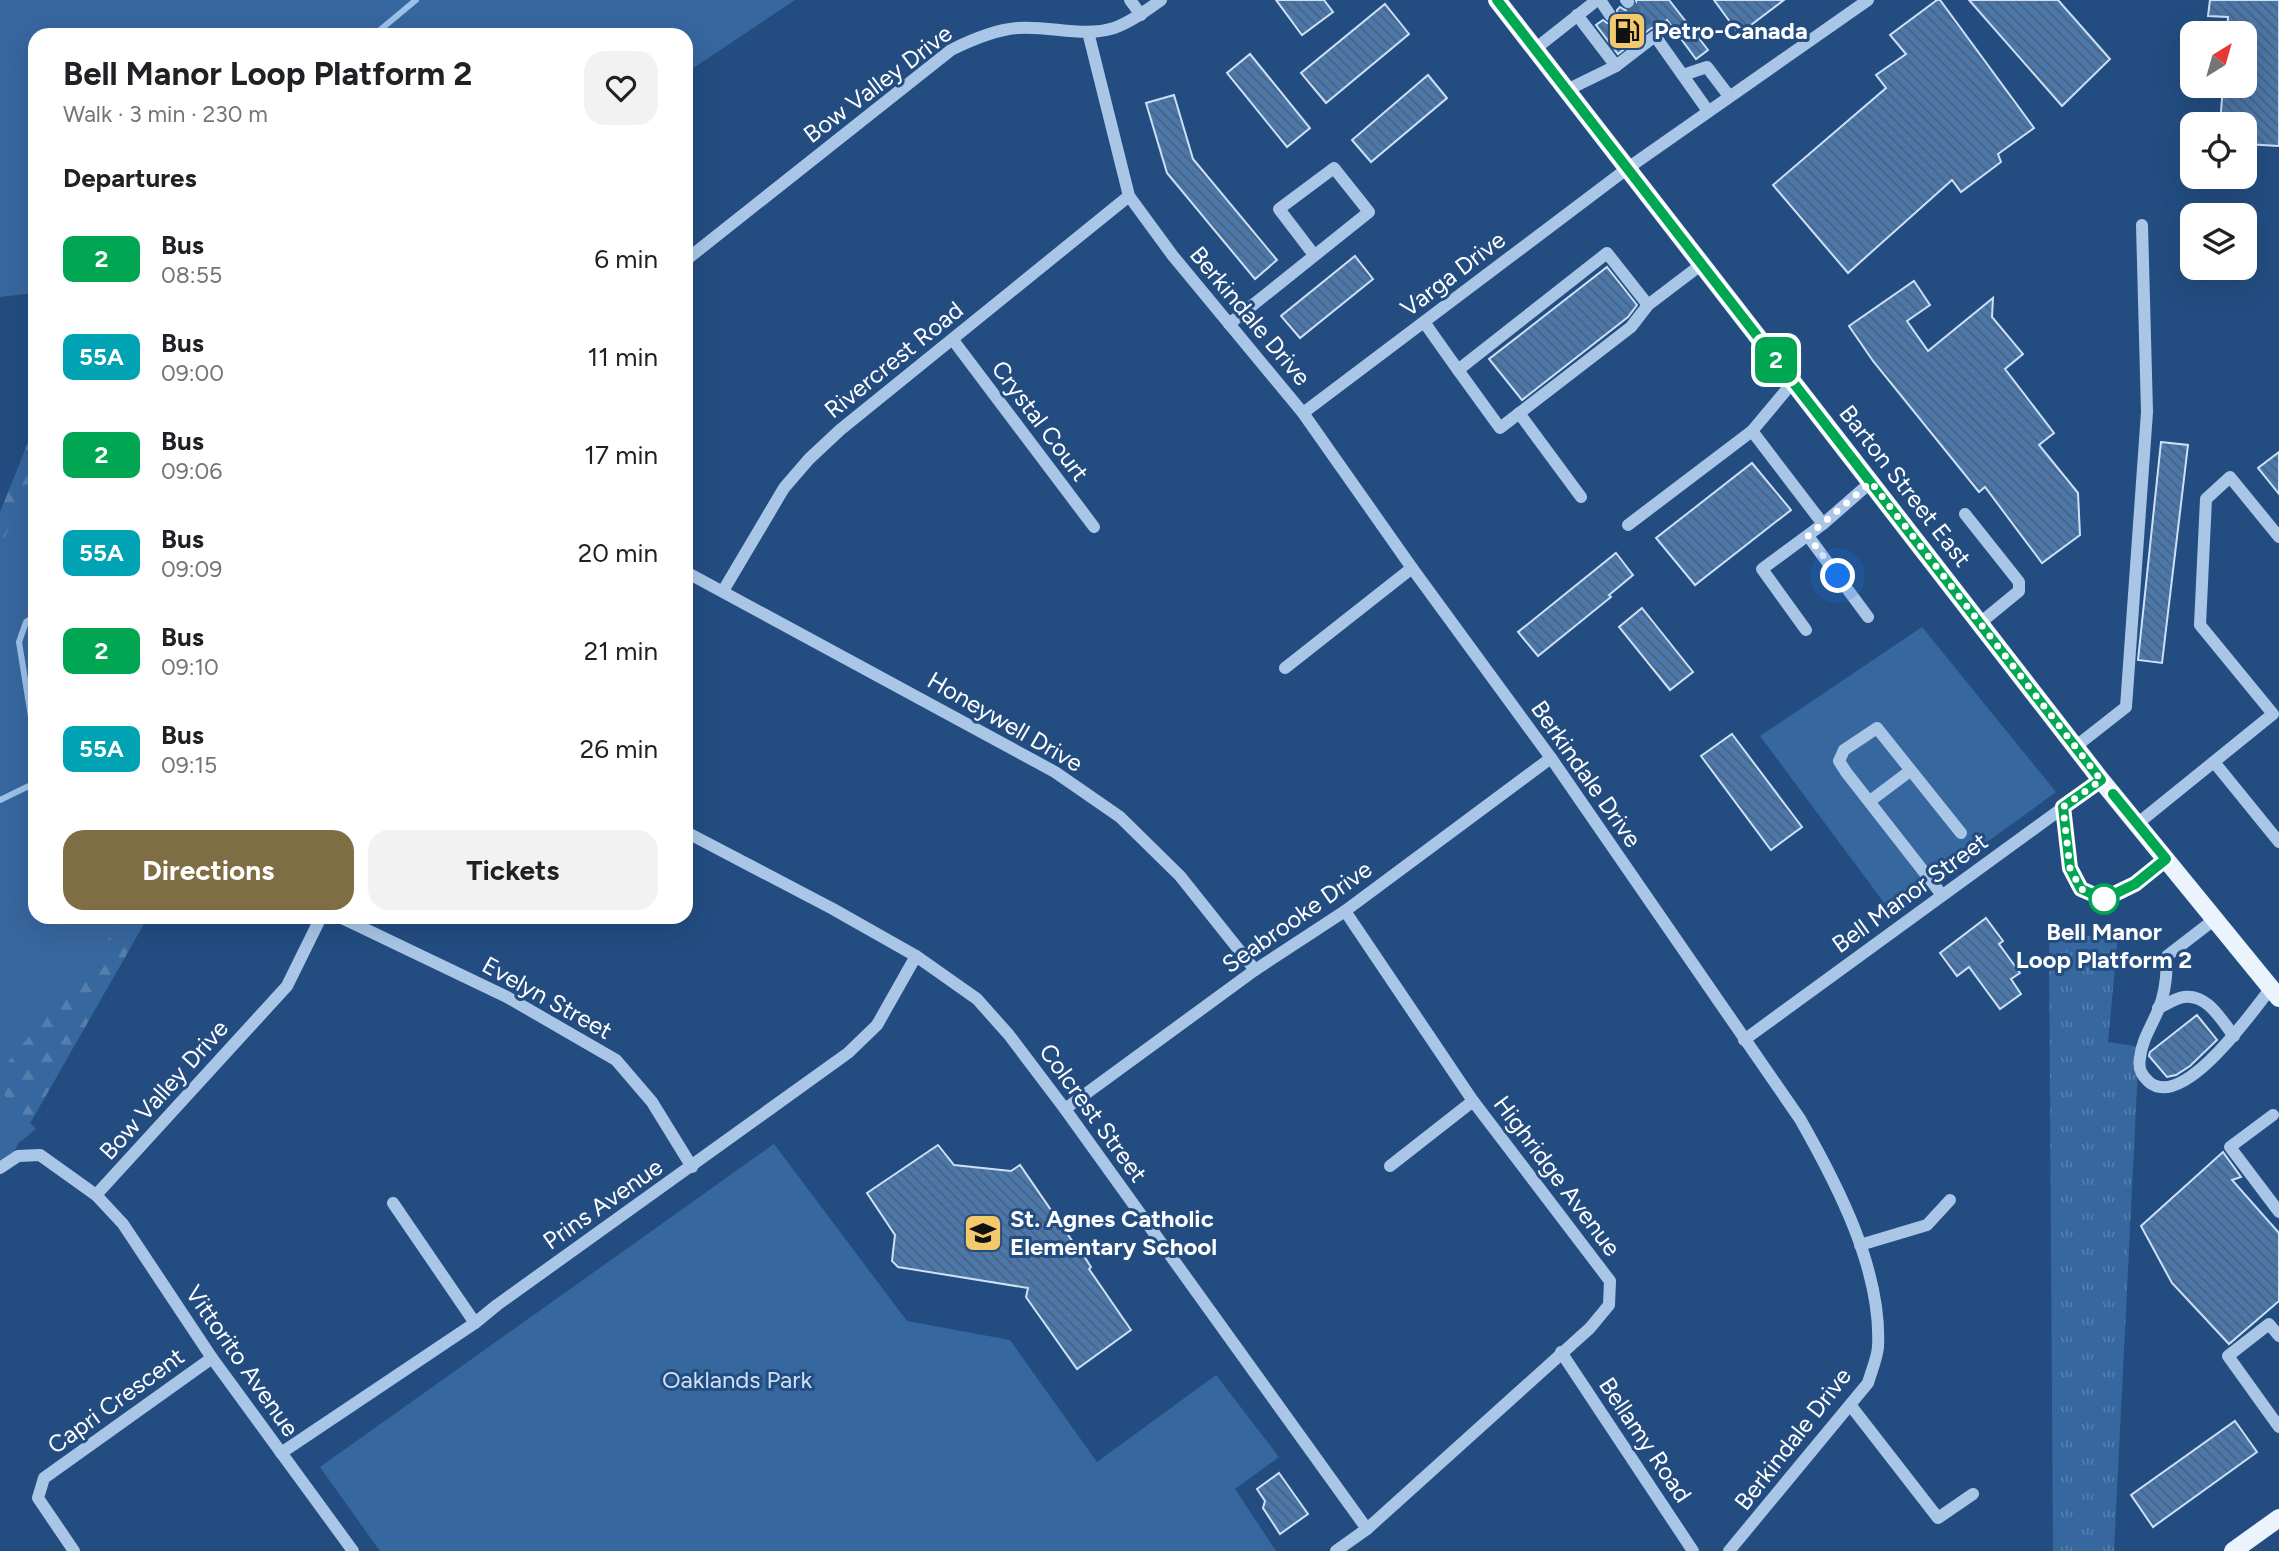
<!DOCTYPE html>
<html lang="en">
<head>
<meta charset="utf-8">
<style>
  body { margin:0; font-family:Figtree,sans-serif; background:#f2f2f2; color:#202124; height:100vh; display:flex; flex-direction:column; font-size:26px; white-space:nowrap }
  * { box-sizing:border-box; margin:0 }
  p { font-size:23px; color:#757577 }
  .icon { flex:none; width:38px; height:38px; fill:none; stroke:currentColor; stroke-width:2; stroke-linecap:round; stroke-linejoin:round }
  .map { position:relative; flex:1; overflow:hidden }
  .panel { position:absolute; left:28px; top:28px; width:665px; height:896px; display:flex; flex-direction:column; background:#fff; border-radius:21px; box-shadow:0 7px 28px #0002 }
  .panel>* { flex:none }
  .badge { padding:0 14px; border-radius:10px; font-size:24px; line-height:46px }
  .needle { width:46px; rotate:37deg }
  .tools { position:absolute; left:2180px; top:21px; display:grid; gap:14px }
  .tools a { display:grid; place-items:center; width:77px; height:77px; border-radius:14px; background:#fff; box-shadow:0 7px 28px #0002; font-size:35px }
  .you { position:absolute; width:35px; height:35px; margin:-18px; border:5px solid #fff; border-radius:50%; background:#1a73e8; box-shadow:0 0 0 10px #1a73e833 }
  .map>.badge { position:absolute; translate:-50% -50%; box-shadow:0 0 0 4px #fff }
  h2 { padding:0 35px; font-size:26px; line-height:63px }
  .round { display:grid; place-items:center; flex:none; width:74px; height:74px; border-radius:21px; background:#f2f2f2 }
  .summary { display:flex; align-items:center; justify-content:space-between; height:119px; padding:0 35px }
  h1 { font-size:33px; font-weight:700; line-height:52px }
  .cta { display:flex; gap:14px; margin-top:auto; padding:14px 35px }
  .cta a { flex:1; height:80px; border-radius:21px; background:#7f6d44; color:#fff; font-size:28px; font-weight:700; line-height:80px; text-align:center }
  .cta a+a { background:#f2f2f2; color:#202124 }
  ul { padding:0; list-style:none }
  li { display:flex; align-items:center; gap:21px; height:98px; padding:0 35px }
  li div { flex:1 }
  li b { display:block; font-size:26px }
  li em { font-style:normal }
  li .badge { min-width:77px; font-weight:700; text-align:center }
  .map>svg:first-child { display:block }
  .grass { fill:url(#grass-tufts) }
  .forest { fill:url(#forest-firs) }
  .green { fill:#37679f }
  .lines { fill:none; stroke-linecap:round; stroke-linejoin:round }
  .stream { stroke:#9dc1e8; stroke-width:6 }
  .building { fill:url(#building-back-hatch); stroke:#cde0f6; stroke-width:2 }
  .minor-tunnel { stroke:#446894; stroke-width:12; stroke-dasharray:12 6; stroke-linecap:butt }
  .minor { stroke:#a9c6e7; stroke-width:12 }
  .major { stroke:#ebf3fd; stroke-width:18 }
  .line-casing { stroke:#fff; stroke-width:16 }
  .line { stroke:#00a651; stroke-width:10 }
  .walk { stroke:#fff; stroke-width:7; stroke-dasharray:0 12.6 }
  .stop-dot { fill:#fff; stroke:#00a651; stroke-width:3.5 }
  .labels { text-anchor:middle; stroke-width:6; stroke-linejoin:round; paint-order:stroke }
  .poi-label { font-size:24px; font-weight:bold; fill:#fff; stroke:#234d81; text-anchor:start }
  .street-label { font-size:24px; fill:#fff; stroke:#234d81 }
  .stop-label { font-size:24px; font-weight:bold; fill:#fff; stroke:#234d81 }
  .park-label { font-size:24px; fill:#cde0f6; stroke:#234d81 }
</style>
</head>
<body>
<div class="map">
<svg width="2279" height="1551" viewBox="0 0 2279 1551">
  <defs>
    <pattern id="grass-tufts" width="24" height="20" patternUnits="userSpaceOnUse" patternTransform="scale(1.75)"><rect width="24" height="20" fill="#37679f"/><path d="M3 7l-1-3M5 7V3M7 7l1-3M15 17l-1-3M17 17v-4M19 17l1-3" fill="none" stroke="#557ead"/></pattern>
    <pattern id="forest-firs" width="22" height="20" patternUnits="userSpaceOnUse" patternTransform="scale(1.75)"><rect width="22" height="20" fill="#37679f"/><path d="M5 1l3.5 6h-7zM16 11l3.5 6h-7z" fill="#557ead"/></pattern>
    <pattern id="building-back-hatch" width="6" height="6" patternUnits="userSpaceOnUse" patternTransform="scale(1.75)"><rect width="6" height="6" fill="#4b77aa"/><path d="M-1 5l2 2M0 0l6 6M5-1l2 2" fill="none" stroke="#4c627b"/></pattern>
  </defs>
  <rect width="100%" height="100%" fill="#234d81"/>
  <!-- grass -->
  <path class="grass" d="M2049,936H2118L2108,1042L2139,1047L2114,1551H2053Z"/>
  <!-- forest -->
  <path class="forest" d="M35,425V917H148L8,1162L0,1170V512Z"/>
  <!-- green -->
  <g class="green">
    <path d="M0,0H795L686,73V35H35V293L0,297Z"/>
    <path d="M35,470V917H126L0,1072V547Z"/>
    <path d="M1922,627L2056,792L1891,912L1760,736Z"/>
    <path d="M0,1090L36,1129L0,1158Z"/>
    <path d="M774,1144L907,1321L1010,1340L1097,1462L1216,1375L1279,1457L1235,1489L1276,1551H380L320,1467Z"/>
  </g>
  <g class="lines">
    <!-- stream -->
    <g class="stream">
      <path d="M374,35L416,0"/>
      <path d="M35,616L26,622L19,642L32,723L35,726"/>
      <path d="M0,800L35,783"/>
    </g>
  </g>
  <!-- building -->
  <g class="building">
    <path d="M1276,0H1324L1333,12L1302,35Z"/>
    <path d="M1636,0H1669L1708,50L1696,59L1667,20L1659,26L1658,25L1650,29L1618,54L1596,25L1603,20L1607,23H1614L1618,18L1617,10L1620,7L1625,10H1631L1636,5Z"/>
    <path d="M1714,0H1784L1739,34Z"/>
    <path d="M1937,0H1940L2034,128L1998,154L2001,162L1961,192L1952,180L1848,273L1773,185L1886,88L1876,75L1906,54L1890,35Z"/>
    <path d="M1969,0H2058L2110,59L2062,106Z"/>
    <path d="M2210,0H2279V146L2245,144V124H2220L2223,86H2245V33H2227L2228,17L2208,16Z"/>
    <path d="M1385,4L1409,34L1326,103L1301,73Z"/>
    <path d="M1250,54L1310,128L1287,147L1227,73Z"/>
    <path d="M1428,75L1447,98L1371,162L1352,140Z"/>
    <path d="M1174,95L1193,159L1277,260L1255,279L1167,173L1146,103Z"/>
    <path d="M1355,256L1373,279L1300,338L1281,316Z"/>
    <path d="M1607,267L1637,305L1628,317L1522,400L1489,359Z"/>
    <path d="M1914,281L1930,305L1907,321L1928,351L1993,298L1992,317L2023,354L2005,369L2054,433L2039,445L2078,493L2080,535L2042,563L1985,487L1979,492L1873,361L1849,326Z"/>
    <path d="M2161,442L2188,445L2162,663L2138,660Z"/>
    <path d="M2279,452V494L2258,468Z"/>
    <path d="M1752,463L1791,510L1695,585L1656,538Z"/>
    <path d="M1616,553L1633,575L1609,595L1611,597L1538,656L1518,632Z"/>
    <path d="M1642,608L1693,672L1670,690L1619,627Z"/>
    <path d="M1732,734L1802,827L1771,850L1701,756Z"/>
    <path d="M1986,918L2003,941L1999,944L2020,973L2011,979L2021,994L2000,1009L1969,967L1957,976L1940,953Z"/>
    <path d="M2197,1015L2217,1040L2190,1066L2176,1075L2167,1077L2149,1056L2150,1052Z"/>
    <path d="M938,1145L954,1165L1011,1171L1020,1165L1073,1242L1086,1245L1084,1256L1091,1267L1089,1269L1131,1330L1077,1369L1026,1297L1028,1288L898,1267L892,1261L895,1235L867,1193Z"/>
    <path d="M2223,1152L2241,1177L2232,1180L2279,1233V1301L2229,1344L2172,1283L2141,1226Z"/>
    <path d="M2235,1421L2257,1452L2153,1527L2131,1495Z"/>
    <path d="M1279,1473L1308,1514L1280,1534L1263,1508L1265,1501L1257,1489Z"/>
  </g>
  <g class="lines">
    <!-- minor-tunnel -->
    <g class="minor-tunnel">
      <path d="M1628,2L1650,30"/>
      <path d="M1610,15L1632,44"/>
    </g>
    <!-- minor -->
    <g class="minor">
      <path d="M1130,0L1141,15"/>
      <path d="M1600,0L1610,15"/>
      <path d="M1626,0L1628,2"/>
      <path d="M1577,15L1616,66"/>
      <path d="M1088,32L1129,196L1173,256L1303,413L1412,568L1551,758L1800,1119C1837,1184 1882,1270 1878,1347C1877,1359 1871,1372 1868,1383L1729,1551"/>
      <path d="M1535,49L1597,0"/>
      <path d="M1683,75L1707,67L1729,96"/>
      <path d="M1567,90L1616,66L1655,36L1708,111"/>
      <path d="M686,260L951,50C971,40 994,30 1017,28C1049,25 1083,38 1114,28C1131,22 1147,10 1161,0"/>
      <path d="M1424,322L1458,370L1607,253L1648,305L1702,264"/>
      <path d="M1229,324L1369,212L1334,168L1279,209L1314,255"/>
      <path d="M953,340L1094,527"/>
      <path d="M1458,370L1500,428L1631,327L1648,305"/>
      <path d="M1303,413L1628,168L1868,0"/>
      <path d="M1519,413L1581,497"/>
      <path d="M1752,431L1793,382"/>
      <path d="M1965,514L2019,582V591L1980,623"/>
      <path d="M1823,524L1871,482"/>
      <path d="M1628,525L1752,431L1823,524L1762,569L1806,630"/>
      <path d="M1808,536L1868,617"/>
      <path d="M686,572L1055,772L1120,817L1180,876L1255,970"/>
      <path d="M723,591L784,488L809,459L840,430L1129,196"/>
      <path d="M1285,668L1412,568"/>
      <path d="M2075,747L2126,707L2147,412L2142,225"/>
      <path d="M2214,762L2279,842"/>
      <path d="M1870,801L1910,771"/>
      <path d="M2063,807L2070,868L2081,889L2104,899L2135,884L2166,859"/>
      <path d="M2137,824L2273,714L2200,625L2206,499L2230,477L2279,537"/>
      <path d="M686,832L833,909L916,956L977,999L1009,1035L1065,1109L1367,1529"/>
      <path d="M1942,895L1846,772L1839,761L1844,750L1877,728L1961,833"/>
      <path d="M340,917L507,997L616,1060L652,1102L692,1167"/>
      <path d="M2215,919L2167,956C2167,970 2166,985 2162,999C2157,1019 2142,1036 2140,1058C2138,1068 2141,1075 2149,1082C2183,1111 2253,1011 2271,988"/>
      <path d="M2158,1008C2166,1005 2175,998 2184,997C2208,994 2221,1020 2234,1036"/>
      <path d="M1744,1040L2101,780"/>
      <path d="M1065,1109L1255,970L1345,911L1551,758"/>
      <path d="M2273,1115L2230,1147L2279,1212"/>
      <path d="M1390,1166L1473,1101"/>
      <path d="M0,1168L18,1156L40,1155L96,1195L287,986L321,917"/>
      <path d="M96,1195L123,1224L212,1358L353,1551"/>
      <path d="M393,1203L475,1323"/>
      <path d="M1860,1245L1927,1225L1950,1200"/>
      <path d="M2279,1336L2269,1324L2228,1356L2279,1427"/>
      <path d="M1561,1352L1693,1551"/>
      <path d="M1851,1406L1938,1518L1973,1494"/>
      <path d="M281,1453L475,1323L497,1305L848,1053L877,1025L916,956"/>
      <path d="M74,1551L38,1498L44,1478L212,1358"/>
      <path d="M1336,1551L1367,1529L1590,1328L1609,1305L1610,1281L1473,1101L1345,911"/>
    </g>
    <!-- major -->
    <g class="major">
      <path d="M1497,0L2101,780L2279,998"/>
      <path d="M2233,1551L2279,1518"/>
    </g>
  </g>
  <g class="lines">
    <!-- line casing -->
    <g class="line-casing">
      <path id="line" d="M1497,0L2101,780L2063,807L2070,868L2081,889L2104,899L2135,884L2166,859L2113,794"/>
    </g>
    <!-- line -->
    <use href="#line" class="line"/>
    <!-- walk -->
    <path class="walk" d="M1838,576L1808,536L1871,482L2101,780L2063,807L2070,868L2081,889L2104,899"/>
  </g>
  <!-- icons -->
  <defs>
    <g id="fuel-square" transform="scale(2.0125)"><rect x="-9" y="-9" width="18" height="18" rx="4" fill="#f3c96c" stroke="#234d81"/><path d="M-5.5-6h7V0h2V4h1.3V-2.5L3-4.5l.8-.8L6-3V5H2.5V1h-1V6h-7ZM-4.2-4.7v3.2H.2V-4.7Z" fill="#111"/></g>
    <g id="school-square" transform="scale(2.0125)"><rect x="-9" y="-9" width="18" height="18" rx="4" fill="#f3c96c" stroke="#234d81"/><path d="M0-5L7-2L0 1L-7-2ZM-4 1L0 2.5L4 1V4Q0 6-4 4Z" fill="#111"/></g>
  </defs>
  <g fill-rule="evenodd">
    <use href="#fuel-square" x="1627" y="31"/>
    <use href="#school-square" x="983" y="1233"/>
  </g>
  <!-- markers -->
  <circle class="stop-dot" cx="2104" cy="899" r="14"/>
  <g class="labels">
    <!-- poi labels -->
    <g class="poi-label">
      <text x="1654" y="39">Petro-Canada</text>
      <text x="1010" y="1227">St. Agnes Catholic<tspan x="1010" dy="28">Elementary School</tspan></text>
    </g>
    <!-- street labels -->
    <g class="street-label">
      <text transform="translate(878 84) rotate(-37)" y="8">Bow Valley Drive</text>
      <text transform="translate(1453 274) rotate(-37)" y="8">Varga Drive</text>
      <text transform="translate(1250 316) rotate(50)" y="8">Berkindale Drive</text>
      <text transform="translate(894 360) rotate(-39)" y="8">Rivercrest Road</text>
      <text transform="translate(1040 421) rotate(53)" y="8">Crystal Court</text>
      <text transform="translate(1905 486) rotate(52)" y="8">Barton Street East</text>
      <text transform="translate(1005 722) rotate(30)" y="8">Honeywell Drive</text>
      <text transform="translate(1586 774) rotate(55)" y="8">Berkindale Drive</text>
      <text transform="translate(1910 893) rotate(-36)" y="8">Bell Manor Street</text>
      <text transform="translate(1297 917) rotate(-35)" y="8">Seabrooke Drive</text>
      <text transform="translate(547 998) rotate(29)" y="8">Evelyn Street</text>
      <text transform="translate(164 1090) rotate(-48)" y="8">Bow Valley Drive</text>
      <text transform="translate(1093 1113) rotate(54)" y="8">Colcrest Street</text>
      <text transform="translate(1557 1176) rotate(53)" y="8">Highridge Avenue</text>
      <text transform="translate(603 1204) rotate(-35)" y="8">Prins Avenue</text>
      <text transform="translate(242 1361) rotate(55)" y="8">Vittorito Avenue</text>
      <text transform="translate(116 1401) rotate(-36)" y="8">Capri Crescent</text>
      <text transform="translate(1793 1439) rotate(-52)" y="8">Berkindale Drive</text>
      <text transform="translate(1645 1440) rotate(56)" y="8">Bellamy Road</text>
    </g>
    <!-- stop labels -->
    <g class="stop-label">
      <text x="2104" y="940">Bell Manor<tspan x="2104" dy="28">Loop Platform 2</tspan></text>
    </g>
    <!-- park labels -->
    <g class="park-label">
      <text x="737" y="1388">Oaklands Park</text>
    </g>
  </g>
</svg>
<div class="tools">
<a><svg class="needle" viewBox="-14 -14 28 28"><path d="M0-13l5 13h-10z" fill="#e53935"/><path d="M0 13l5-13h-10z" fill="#757577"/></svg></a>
<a><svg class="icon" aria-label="locate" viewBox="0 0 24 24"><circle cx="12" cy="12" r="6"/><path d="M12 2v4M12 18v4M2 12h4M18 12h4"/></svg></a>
<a><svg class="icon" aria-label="layers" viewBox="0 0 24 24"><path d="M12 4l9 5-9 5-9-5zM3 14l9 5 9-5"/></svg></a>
</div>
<div class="you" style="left:1838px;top:576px"></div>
<b class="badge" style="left:1776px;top:360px;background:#00a651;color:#fff">2</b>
<section class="panel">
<div class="summary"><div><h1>Bell Manor Loop Platform 2</h1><p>Walk · 3 min · 230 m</p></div><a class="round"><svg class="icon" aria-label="heart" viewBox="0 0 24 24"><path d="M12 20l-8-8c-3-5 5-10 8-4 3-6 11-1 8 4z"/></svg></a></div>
<h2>Departures</h2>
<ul>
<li><span class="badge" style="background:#00a651;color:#fff">2</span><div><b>Bus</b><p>08:55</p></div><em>6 min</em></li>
<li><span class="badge" style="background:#00a3b4;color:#fff">55A</span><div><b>Bus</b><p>09:00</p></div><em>11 min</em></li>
<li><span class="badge" style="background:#00a651;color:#fff">2</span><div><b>Bus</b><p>09:06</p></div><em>17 min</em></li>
<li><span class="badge" style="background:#00a3b4;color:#fff">55A</span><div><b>Bus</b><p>09:09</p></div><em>20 min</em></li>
<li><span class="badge" style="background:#00a651;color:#fff">2</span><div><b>Bus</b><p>09:10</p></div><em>21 min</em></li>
<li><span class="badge" style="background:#00a3b4;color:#fff">55A</span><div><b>Bus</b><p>09:15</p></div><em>26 min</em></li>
</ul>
<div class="cta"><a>Directions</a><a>Tickets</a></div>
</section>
</div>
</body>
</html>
